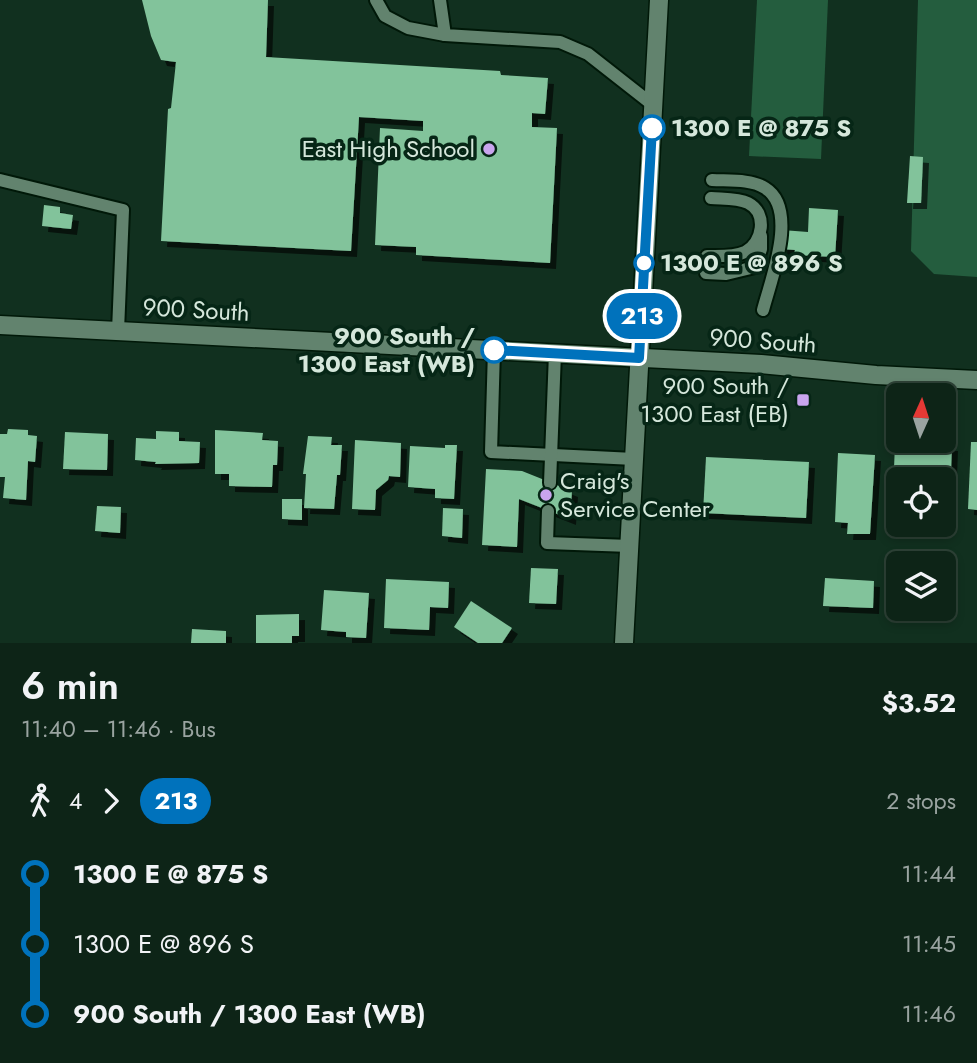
<!DOCTYPE html>
<html lang="en">
<head>
<meta charset="utf-8">
<style>
  body { margin:0; font-family:Jost,sans-serif; background:#162c20; color:#f1f3f6; height:100vh; display:flex; flex-direction:column; font-size:26px; white-space:nowrap }
  * { box-sizing:border-box; margin:0 }
  p { font-size:23px; color:#9aa4a1 }
  .icon { flex:none; width:38px; height:38px; fill:none; stroke:currentColor; stroke-width:2; stroke-linecap:round; stroke-linejoin:round }
  .map { position:relative; height:643px; overflow:hidden }
  .panel { display:flex; flex-direction:column; background:#0d2417; flex:1 }
  .panel>* { flex:none }
  .badge { padding:0 14px; border-radius:23px; font-size:24px; line-height:46px }
  .needle { width:46px; rotate:3deg }
  .tools { position:absolute; left:886px; top:383px; display:grid; gap:14px }
  .tools a { display:grid; place-items:center; width:70px; height:70px; border-radius:10px; background:#0d2417; box-shadow:0 4px 10px #0003,0 0 0 2px #2d4136; font-size:35px }
  .map>.badge { position:absolute; translate:-50% -50%; box-shadow:0 0 0 4px #fff }
  .legs { display:flex; align-items:center; gap:10px; height:77px; padding:0 21px; font-size:23px }
  .legs p { margin-inline-start:auto }
  .overview { display:flex; align-items:center; justify-content:space-between; height:119px; padding:0 21px }
  h1 { font-size:38px; font-weight:600; line-height:52px }
  ul { padding:0 21px; list-style:none }
  li { display:flex; align-items:center; gap:24px; height:70px; font-size:26px }
  li i { display:grid; place-items:center; width:10px; height:100%; margin:0 9px; background:currentColor }
  li i::after { content:''; width:18px; height:18px; margin:-9px; border:5px solid; border-radius:50%; background:#0d2417 }
  li p { margin-inline-start:auto }
  li:first-child i { background:linear-gradient(#0000 50%,currentColor 0) }
  li:last-child i { background:linear-gradient(currentColor 50%,#0000 0) }
  .map>svg:first-child { display:block }
  .green { fill:#245d3e }
  .building { fill:#82c39b; filter:url(#shadow) }
  .lines { fill:none; stroke-linecap:round; stroke-linejoin:round }
  .service-casing { stroke:#001808; stroke-width:16 }
  .tertiary-casing { stroke:#001808; stroke-width:21 }
  .secondary-casing { stroke:#001808; stroke-width:21 }
  .service { stroke:#62836e; stroke-width:12 }
  .tertiary { stroke:#62836e; stroke-width:18 }
  .secondary { stroke:#62836e; stroke-width:18 }
  .line-1-casing { stroke:#fff; stroke-width:16 }
  .line-1 { stroke:#0072bc; stroke-width:10 }
  .stop-1-dot { fill:#fff; stroke:#0072bc; stroke-width:3.5 }
  .poi-dot { fill:#c9a5ee; stroke:#062616; stroke-width:2.5 }
  .labels { text-anchor:middle; stroke-width:7; stroke-linejoin:round; paint-order:stroke }
  .stop-label { font-size:24px; font-weight:bold; fill:#d5e7db; stroke:#062616; text-anchor:start }
  .poi-label { font-size:24px; fill:#d5e7db; stroke:#062616; text-anchor:end }
  .street-label { font-size:24px; fill:#d5e7db; stroke:#062616 }
</style>
</head>
<body>
<div class="map">
<svg width="977" height="643" viewBox="0 0 977 643">
  <defs>
    <filter id="shadow"><feDropShadow dx="6" dy="6" stdDeviation="0" flood-color="#0009"/></filter>
  </defs>
  <rect width="100%" height="100%" fill="#11301f"/>
  <!-- green -->
  <g class="green">
    <path d="M757,0H828L821,159L749,156Z"/>
    <path d="M918,0H977V277L934,274L911,251Z"/>
  </g>
  <!-- building -->
  <g class="building">
    <path d="M142,0H268L266,57L500,71L501,75L548,78L545,114L532,113V127L557,128L550,263L416,255V247L375,245L380,128L423,131V121L359,117L351,251L161,241L168,109L171,108L176,62L161,60L151,36Z"/>
    <path d="M910,156L923,157L921,203H907Z"/>
    <path d="M44,205L60,207V213L73,215L71,229L42,226Z"/>
    <path d="M809,208L838,210L835,257L794,255L795,250L781,249L782,230L808,232Z"/>
    <path d="M8,429L28,430V435L37,436L35,462L28,461L26,500L3,498L5,477H0V434H7Z"/>
    <path d="M215,430L263,433L262,440L278,441L277,465H273L272,487L229,486V474H215Z"/>
    <path d="M156,431L179,432V441L200,442L199,463L155,464L156,462L135,460L136,438L156,439Z"/>
    <path d="M65,432L108,434L107,470L63,469Z"/>
    <path d="M308,436L332,437L331,445H342L340,475H337L334,509L304,508L306,474H303Z"/>
    <path d="M355,440L401,443L400,477L389,476L388,480L376,490L375,510L352,509Z"/>
    <path d="M971,442H977V510L968,509Z"/>
    <path d="M895,443L952,445L950,497H943V480H898V495H893Z"/>
    <path d="M445,445H457L454,499L435,498V489L408,487L410,446L445,448Z"/>
    <path d="M838,453L875,455L870,534H847L848,523L835,522Z"/>
    <path d="M706,457L809,462L806,518L703,513Z"/>
    <path d="M486,469L522,471L572,491L570,519L519,499L517,547L482,545Z"/>
    <path d="M282,499H302V520L282,519Z"/>
    <path d="M97,506L121,507L120,533L95,531Z"/>
    <path d="M443,508L463,509L462,538L442,536Z"/>
    <path d="M531,568L558,569L556,604L529,603Z"/>
    <path d="M825,578L874,581L873,608L823,606Z"/>
    <path d="M386,579L449,582L448,608L430,607L429,630L384,628Z"/>
    <path d="M324,590L369,593L366,638L346,637V632L321,630Z"/>
    <path d="M471,601L512,628L502,643H478L454,627Z"/>
    <path d="M299,614V636H292V643H256V615Z"/>
    <path d="M192,629L226,631V643H191Z"/>
  </g>
  <g class="lines">
    <!-- service casing -->
    <g class="service-casing">
      <g id="service">
        <path d="M376,0L385,16L408,28L445,35"/>
        <path d="M440,0L445,35L560,42L588,54L653,105"/>
        <path d="M0,180L123,210L118,331"/>
        <path d="M712,180C728,181 751,179 765,188C799,209 771,279 763,310"/>
        <path d="M707,256C719,256 734,257 745,252C763,243 768,213 748,203C738,198 723,199 711,198"/>
        <path d="M706,273L726,274L755,267L761,249V236"/>
        <path d="M494,350L491,452L634,459"/>
        <path d="M550,483L555,353"/>
        <path d="M548,511L547,543L630,546"/>
      </g>
    </g>
    <!-- tertiary casing -->
    <g class="tertiary-casing">
      <path id="tertiary" d="M0,325L761,364L876,375L977,380"/>
    </g>
    <!-- secondary casing -->
    <g class="secondary-casing">
      <path id="secondary" d="M624,643L659,0"/>
    </g>
    <!-- service -->
    <use href="#service" class="service"/>
    <!-- tertiary -->
    <use href="#tertiary" class="tertiary"/>
    <!-- secondary -->
    <use href="#secondary" class="secondary"/>
  </g>
  <g class="lines">
    <!-- line-1 casing -->
    <g class="line-1-casing">
      <path id="line-1" d="M494,350L639,358L652,128"/>
    </g>
    <!-- line-1 -->
    <use href="#line-1" class="line-1"/>
  </g>
  <!-- markers -->
  <g class="stop-1-dot">
    <circle cx="652" cy="128" r="12"/>
    <circle cx="644" cy="263" r="9"/>
    <circle cx="494" cy="350" r="12"/>
  </g>
  <g class="poi-dot">
    <circle cx="489" cy="149" r="7"/>
    <rect x="796" y="393" width="14" height="14" rx="3.5"/>
    <circle cx="546" cy="495" r="7"/>
  </g>
  <g class="labels">
    <!-- stop labels -->
    <g class="stop-label">
      <text x="671" y="136">1300 E @ 875 S</text>
      <text x="660" y="271">1300 E @ 896 S</text>
      <text x="475" y="344" text-anchor="end">900 South /<tspan x="475" dy="28">1300 East (WB)</tspan></text>
    </g>
    <!-- poi labels -->
    <g class="poi-label">
      <text x="475" y="157">East High School</text>
      <text x="789" y="394">900 South /<tspan x="789" dy="28">1300 East (EB)</tspan></text>
      <text x="560" y="489" text-anchor="start">Craig's<tspan x="560" dy="28">Service Center</tspan></text>
    </g>
    <!-- street labels -->
    <g class="street-label">
      <text transform="translate(196 310) rotate(3)" y="8">900 South</text>
      <text transform="translate(763 341) rotate(4)" y="8">900 South</text>
    </g>
  </g>
</svg>
<div class="tools">
<a><svg class="needle" viewBox="-14 -14 28 28"><path d="M0-13l5 13h-10z" fill="#e53935"/><path d="M0 13l5-13h-10z" fill="#9aa4a1"/></svg></a>
<a><svg class="icon" aria-label="locate" viewBox="0 0 24 24"><circle cx="12" cy="12" r="6"/><path d="M12 2v4M12 18v4M2 12h4M18 12h4"/></svg></a>
<a><svg class="icon" aria-label="layers" viewBox="0 0 24 24"><path d="M12 4l9 5-9 5-9-5zM3 14l9 5 9-5"/></svg></a>
</div>
<b class="badge" style="left:642px;top:316px;background:#0072bc;color:#fff">213</b>
</div>
<section class="panel">
<div class="overview"><div><h1>6 min</h1><p>11:40 – 11:46 · Bus</p></div><b>$3.52</b></div>
<div class="legs"><svg class="icon" aria-label="walk" viewBox="0 0 24 24"><circle cx="13" cy="4" r="2"/><path d="M13 8l-2 6 4 7M11 14l-3 7M7 12l3-4h3l4 4"/></svg>4<svg class="icon" aria-label="forward" viewBox="0 0 24 24"><path d="M9 5l7 7-7 7"/></svg><b class="badge" style="background:#0072bc;color:#fff">213</b><p>2 stops</p></div>
<ul>
<li><i style="color:#0072bc"></i><b>1300 E @ 875 S</b><p>11:44</p></li>
<li><i style="color:#0072bc"></i><span>1300 E @ 896 S</span><p>11:45</p></li>
<li><i style="color:#0072bc"></i><b>900 South / 1300 East (WB)</b><p>11:46</p></li>
</ul>
</section>
</body>
</html>
